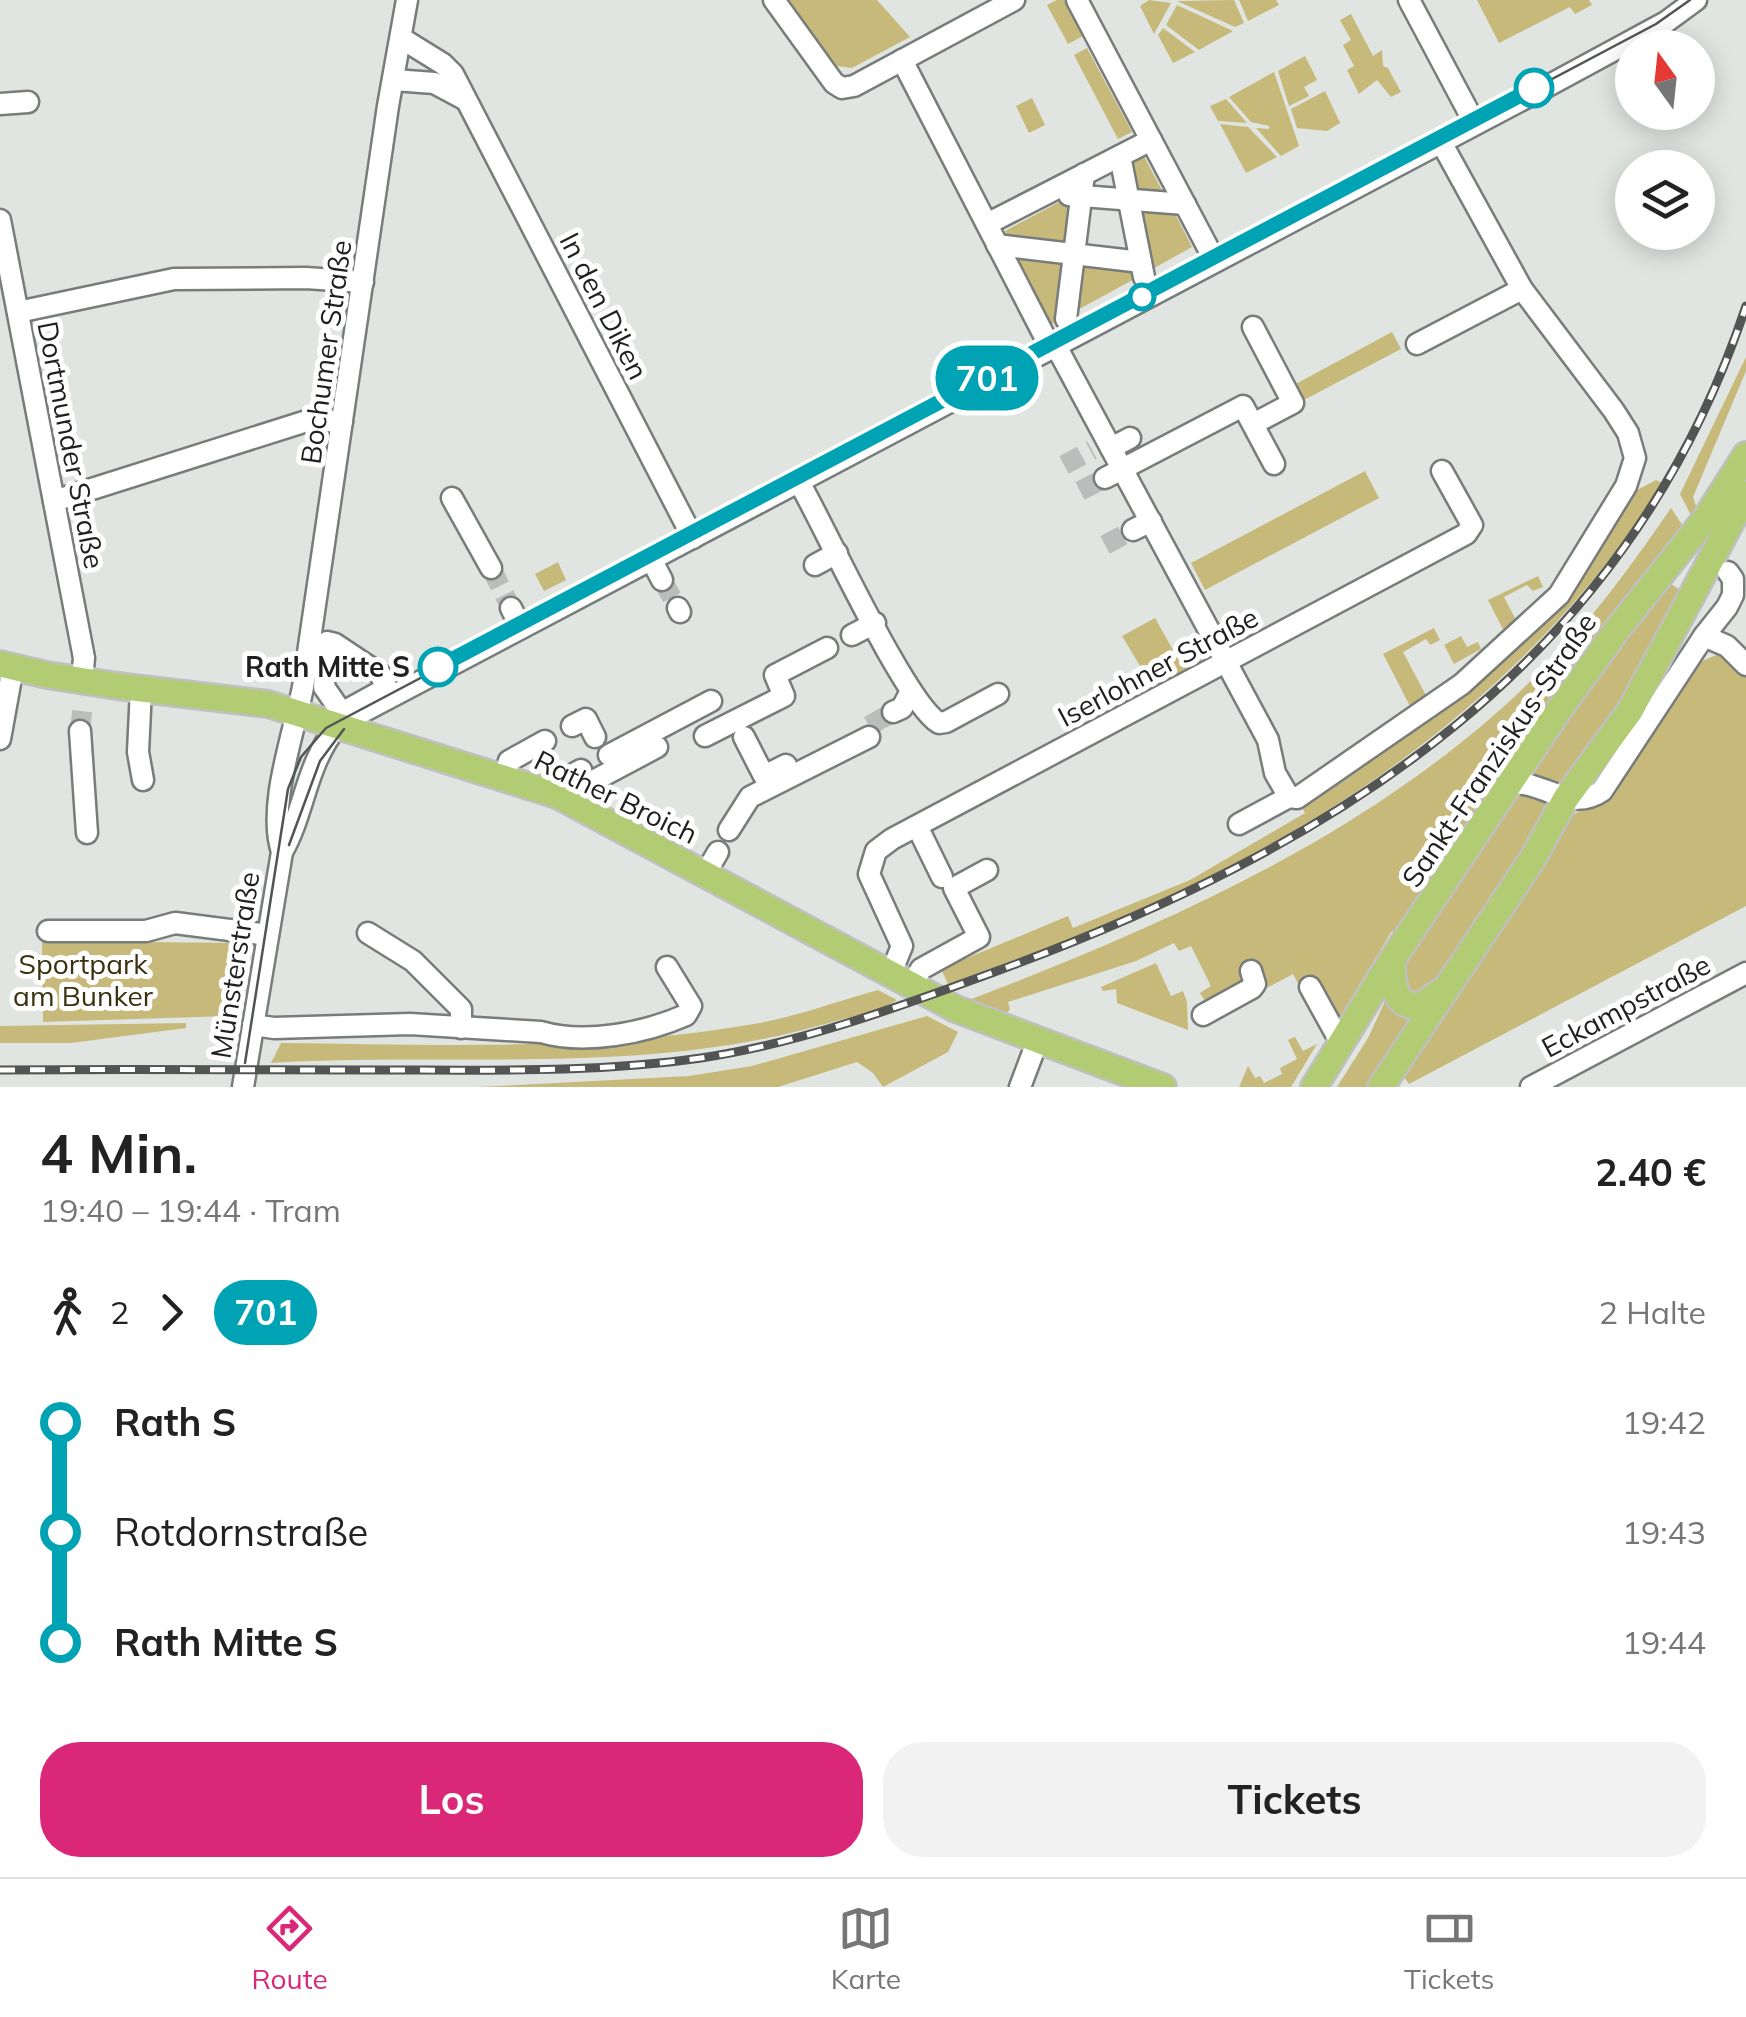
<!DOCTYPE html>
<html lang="de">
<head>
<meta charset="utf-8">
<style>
  body { margin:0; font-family:Mulish,sans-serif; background:#f2f2f2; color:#222; height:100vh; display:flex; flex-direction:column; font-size:38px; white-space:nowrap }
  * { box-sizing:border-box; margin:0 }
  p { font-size:32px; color:#767676 }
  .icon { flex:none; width:55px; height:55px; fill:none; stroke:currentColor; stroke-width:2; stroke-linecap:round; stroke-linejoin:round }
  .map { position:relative; height:1087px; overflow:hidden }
  .details { display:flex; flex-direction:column; background:#fff; flex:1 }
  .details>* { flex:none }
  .badge { padding:0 20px; border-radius:32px; font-size:35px; line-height:65px }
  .needle { width:65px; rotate:345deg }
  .tools { position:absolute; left:1615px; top:30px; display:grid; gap:20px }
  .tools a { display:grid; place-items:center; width:100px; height:100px; border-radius:50%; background:#fff; box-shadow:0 5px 25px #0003; font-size:50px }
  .map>.badge { position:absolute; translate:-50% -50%; box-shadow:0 0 0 5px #fff }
  .legs { display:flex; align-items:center; gap:15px; height:110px; padding:0 40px; font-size:32px }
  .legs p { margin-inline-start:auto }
  .headline { display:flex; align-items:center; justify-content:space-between; height:170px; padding:0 40px }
  h1 { font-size:55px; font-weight:700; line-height:75px }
  .cta { display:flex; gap:20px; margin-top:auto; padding:20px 40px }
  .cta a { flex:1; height:115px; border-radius:40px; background:#db2777; color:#fff; font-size:40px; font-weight:700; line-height:115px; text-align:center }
  .cta a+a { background:#f2f2f2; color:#222 }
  ul { padding:0 40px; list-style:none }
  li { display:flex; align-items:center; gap:35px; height:110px; font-size:38px }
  li i { display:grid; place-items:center; width:15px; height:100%; margin:0 12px; background:currentColor }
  li i::after { content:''; width:25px; height:25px; margin:-12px; border:8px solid; border-radius:50%; background:#fff }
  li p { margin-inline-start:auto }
  li:first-child i { background:linear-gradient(#0000 50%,currentColor 0) }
  li:last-child i { background:linear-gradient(currentColor 50%,#0000 0) }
  .tabs { display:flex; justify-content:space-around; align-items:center; height:140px; border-top:2px solid #e0e0e0; background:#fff; font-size:28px; color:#767676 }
  .tabs a { display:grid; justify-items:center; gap:5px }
  .tabs .selected { color:#db2777 }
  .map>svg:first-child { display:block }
  .green { fill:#c7b979 }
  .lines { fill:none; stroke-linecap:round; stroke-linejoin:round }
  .minor-tunnel { stroke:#b9bdbb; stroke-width:20; stroke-dasharray:20 10; stroke-linecap:butt }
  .minor-casing { stroke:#787c7a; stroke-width:25 }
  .major-casing { stroke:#c0c0c0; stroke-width:30 }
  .minor { stroke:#fff; stroke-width:20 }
  .major { stroke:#b1cc72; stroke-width:25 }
  .tram { stroke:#535554; stroke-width:2.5 }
  .rail-casing { stroke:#535554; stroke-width:9 }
  .rail { stroke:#fff; stroke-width:5; stroke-dasharray:15; stroke-linecap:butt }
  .line-1-casing { stroke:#fff; stroke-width:22 }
  .line-1 { stroke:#00a3b4; stroke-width:15 }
  .stop-1-dot { fill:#fff; stroke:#00a3b4; stroke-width:5 }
  .labels { text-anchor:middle; stroke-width:10; stroke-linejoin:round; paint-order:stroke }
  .street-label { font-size:28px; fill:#1e1f1e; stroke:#fff }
  .stop-label { font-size:28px; font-weight:bold; fill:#1e1f1e; stroke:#fff; text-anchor:end }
  .park-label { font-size:28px; fill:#39310d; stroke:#fff }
</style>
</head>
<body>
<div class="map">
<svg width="1746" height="1087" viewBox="0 0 1746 1087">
  <rect width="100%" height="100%" fill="#e0e5e2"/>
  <!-- green -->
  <g class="green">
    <path d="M787,0H877L910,37L852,68L837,66Z"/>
    <path d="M1057,0H1064L1083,36L1068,44L1047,5Z"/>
    <path d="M1149,0L1171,3L1154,34L1140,6Z"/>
    <path d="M1234,0L1244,23L1235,27L1177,1Z"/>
    <path d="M1239,0H1276L1279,5L1248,21Z"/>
    <path d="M1477,0H1589L1592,5L1575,14L1570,7L1499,43Z"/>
    <path d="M1177,5L1233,31L1199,50L1166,25Z"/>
    <path d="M1351,14L1373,56L1382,50L1383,66L1388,68L1401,92L1391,97L1377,80L1359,94L1347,70L1354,66L1343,45L1351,40L1340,20Z"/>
    <path d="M1163,28L1195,52L1173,63L1158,35Z"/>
    <path d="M1087,48L1132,132L1118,139L1074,55Z"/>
    <path d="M1305,56L1317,80L1304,87L1309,96L1289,106L1278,71Z"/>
    <path d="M1274,72L1299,146L1281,156L1256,128L1269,129V126L1251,122L1229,97Z"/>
    <path d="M1325,91L1340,123L1327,131L1297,128L1291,109Z"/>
    <path d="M1032,98L1045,125L1029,133L1016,106Z"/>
    <path d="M1226,99L1247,123L1218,121L1210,106Z"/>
    <path d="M1220,124L1248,127L1277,157L1246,173Z"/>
    <path d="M1144,156L1167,200L1132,197L1127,166Z"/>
    <path d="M1063,200H1077L1071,251L1012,244L1005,231Z"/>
    <path d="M1133,204L1172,208L1192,247L1147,272Z"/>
    <path d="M1002,248L1070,256L1064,317L1046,327Z"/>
    <path d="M1078,257L1138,265L1140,276L1070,314Z"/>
    <path d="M1392,332L1401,349L1300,402L1292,386Z"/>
    <path d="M1746,357V371L1693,497L1715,562L1680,494Z"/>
    <path d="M1365,471L1379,498L1205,590L1191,563Z"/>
    <path d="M1656,480L1661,482V486C1539,679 1353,814 1146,908C1082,937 1014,960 948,984L941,969L1068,916L1073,928L1190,880L1305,813L1298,800L1564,597L1624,497Z"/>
    <path d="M1671,508L1683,526L1399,935L1392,931L1327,1038L1293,974L1223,1011L1207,1004L1200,993L1211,986L1191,946L1179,951L1174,943L1136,961L1008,1002L1010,1010L1003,1015L969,1000C1191,915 1420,813 1580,629C1613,591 1642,550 1671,508Z"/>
    <path d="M558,562L566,580L544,591L535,574Z"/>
    <path d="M1538,576L1543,587L1533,591L1527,585L1504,597L1516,620L1524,616L1507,637L1488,600Z"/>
    <path d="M1665,580L1689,596L1563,793L1521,782Z"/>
    <path d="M1155,618L1183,668L1201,659L1204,666L1169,685L1158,666L1145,674L1122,636Z"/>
    <path d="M1434,628L1440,640L1430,645L1426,639L1403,652L1429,701L1413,712L1383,654Z"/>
    <path d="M1461,636L1467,647L1478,642L1481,649L1454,664L1444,645Z"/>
    <path d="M1716,655C1730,657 1738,664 1746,676V906L1409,1084L1400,1072L1570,816L1609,797L1696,664Z"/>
    <path d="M1513,788L1559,797L1436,993L1418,1003L1398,974Z"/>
    <path d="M42,941L239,943L228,1016L43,1022Z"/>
    <path d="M1156,963L1171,996L1183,991L1187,1002L1188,1030L1117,1003L1116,989L1103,991L1101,987Z"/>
    <path d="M878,990L897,1000C877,1013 848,1017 825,1024C644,1076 456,1052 271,1063L281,1043C441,1045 602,1051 760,1023C801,1015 838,1001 878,990Z"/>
    <path d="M1386,999L1416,1015L1373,1087H1337L1368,1038Z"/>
    <path d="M927,1016L958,1032L948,1052L883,1087L873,1073L857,1062L778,1087H479L689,1076L752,1066Z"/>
    <path d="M186,1023V1028L71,1043H0V1026Z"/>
    <path d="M1295,1037L1303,1051L1317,1044L1291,1087H1239L1248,1066L1255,1078L1260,1076L1264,1083L1282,1074L1280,1068L1297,1059L1288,1040Z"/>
  </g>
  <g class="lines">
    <!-- minor-tunnel -->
    <g class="minor-tunnel">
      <path d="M1064,465L1092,450"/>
      <path d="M1080,491L1105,478"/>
      <path d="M1105,545L1133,530"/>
      <path d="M491,568L511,608"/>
      <path d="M662,580L678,608"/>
      <path d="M869,726L893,712"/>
      <path d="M80,731L83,703"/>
    </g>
    <!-- minor casing -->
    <g class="minor-casing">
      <g id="minor">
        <path d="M774,0L834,83L842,88L854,86L1014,0"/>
        <path d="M1077,0L1215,261"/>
        <path d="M1409,0L1475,124"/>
        <path d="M401,38L443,64L453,74L693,538"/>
        <path d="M902,60L1047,341"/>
        <path d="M394,80L434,83L464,99"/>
        <path d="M0,104L28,102"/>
        <path d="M1120,156L1144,277"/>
        <path d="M1069,195L1185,204"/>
        <path d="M0,220L84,658L82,680"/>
        <path d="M987,224L1151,140"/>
        <path d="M997,245L1141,262"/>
        <path d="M18,312L174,279L306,278L363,282"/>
        <path d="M1066,319L1084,174"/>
        <path d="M1417,344L1522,289"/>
        <path d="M1056,346L1260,725L1268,740L1275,773L1289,797L1297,798L1462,684L1559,595L1626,486L1635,458L1628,433L1614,411L1522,289L1441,142"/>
        <path d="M1253,424L1293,403L1253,327"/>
        <path d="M1111,448L1130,438"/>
        <path d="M1105,478L1243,406L1274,464"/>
        <path d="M799,482C825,527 905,703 939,723L946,722L998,694"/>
        <path d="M452,498L491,568"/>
        <path d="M54,501L310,420L342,422"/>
        <path d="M1133,530L1151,521"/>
        <path d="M651,559L662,580"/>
        <path d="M815,565L837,553"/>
        <path d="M511,608L521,628"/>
        <path d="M678,608L680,612"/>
        <path d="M852,635L875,623"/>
        <path d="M1704,636L1727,646L1746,665"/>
        <path d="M327,642L335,644L380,674L387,688L347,710H340L324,687Z"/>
        <path d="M141,689L138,752L143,780"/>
        <path d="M893,712L902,708L911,691"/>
        <path d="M572,726L586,719L595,737"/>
        <path d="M80,731L87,833"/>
        <path d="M705,736L784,696L775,675L827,648"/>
        <path d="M744,737L764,776L786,765"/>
        <path d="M0,739L13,667"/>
        <path d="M609,755L711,701"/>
        <path d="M504,777L509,761L545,741"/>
        <path d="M1510,783C1544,781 1570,813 1602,791L1704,636L1727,607L1733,595V579L1728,572"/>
        <path d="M551,793L557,783L581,770"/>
        <path d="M573,803L580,788L657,747"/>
        <path d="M1239,824L1289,797"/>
        <path d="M917,826L942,877"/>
        <path d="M729,830L750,797L869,737"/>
        <path d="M282,852C267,806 294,734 303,687L388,106L407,0"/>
        <path d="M705,874L718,852"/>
        <path d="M48,931H146L175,923L268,935"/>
        <path d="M368,933L413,961L461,1009V1028"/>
        <path d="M891,973L902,946L869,874L876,851L892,839L1466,534L1472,525L1442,471"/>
        <path d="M912,985L921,969L979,937L954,888L987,870"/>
        <path d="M1310,987L1342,1045"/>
        <path d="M1203,1015L1252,988L1255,984L1251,971"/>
        <path d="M253,1025L274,1028L410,1024L541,1032C585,1045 645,1033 686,1015L691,1006L667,967"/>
        <path d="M243,1087L282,852C305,812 305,765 338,725L1533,94L1666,22L1696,0"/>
        <path d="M1020,1087L1037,1042"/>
        <path d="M1531,1087L1746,973"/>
      </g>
    </g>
    <!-- major casing -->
    <g class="major-casing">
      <g id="major">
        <path d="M0,664L47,675L117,686L268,704L557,795L956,1009L1163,1087"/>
        <path d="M1392,960C1393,983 1391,1004 1419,1007L1440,992"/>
        <path d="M1314,1087L1392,960L1556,714L1619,627L1706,518L1746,455"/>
        <path d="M1381,1087L1533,858L1566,798L1630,711L1746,494"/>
      </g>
    </g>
    <!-- minor -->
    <use href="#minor" class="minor"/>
    <!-- major -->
    <use href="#major" class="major"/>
    <!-- tram -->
    <g class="tram">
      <path d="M289,845L320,761L344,729"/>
      <path d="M245,1063L288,789L301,757L326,728L1656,24L1690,0"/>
    </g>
    <!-- rail casing -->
    <g class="rail-casing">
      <path id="rail" d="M0,1070C127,1069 254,1070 381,1070C488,1070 595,1073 701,1058C802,1043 901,1006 997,971C1335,848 1628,664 1746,306"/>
    </g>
    <!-- rail -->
    <use href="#rail" class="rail"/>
  </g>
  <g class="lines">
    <!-- line-1 casing -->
    <g class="line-1-casing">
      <path id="line-1" d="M438,667L1534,88"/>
    </g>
    <!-- line-1 -->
    <use href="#line-1" class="line-1"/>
  </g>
  <!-- markers -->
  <g class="stop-1-dot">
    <circle cx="1534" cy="88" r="18"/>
    <circle cx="1142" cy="297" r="12"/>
    <circle cx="438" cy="667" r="18"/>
  </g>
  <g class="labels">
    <!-- street labels -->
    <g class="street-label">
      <text transform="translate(604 306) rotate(63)" y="10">In den Diken</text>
      <text transform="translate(326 352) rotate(-82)" y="10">Bochumer Straße</text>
      <text transform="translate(71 445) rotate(79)" y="10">Dortmunder Straße</text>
      <text transform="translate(1158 667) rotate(-28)" y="10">Iserlohner Straße</text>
      <text transform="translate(1499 750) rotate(-56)" y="10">Sankt-Franziskus-Straße</text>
      <text transform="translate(616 797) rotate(26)" y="10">Rather Broich</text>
      <text transform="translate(235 965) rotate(-81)" y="10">Münsterstraße</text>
      <text transform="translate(1626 1006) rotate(-28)" y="10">Eckampstraße</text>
    </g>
    <!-- stop labels -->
    <g class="stop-label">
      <text x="410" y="677">Rath Mitte S</text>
    </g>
    <!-- park labels -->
    <g class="park-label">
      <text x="83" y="974">Sportpark<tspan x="83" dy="32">am Bunker</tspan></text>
    </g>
  </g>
</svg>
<div class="tools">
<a><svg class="needle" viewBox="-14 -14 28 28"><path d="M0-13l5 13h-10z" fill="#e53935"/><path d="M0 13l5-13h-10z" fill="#767676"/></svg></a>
<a><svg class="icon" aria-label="layers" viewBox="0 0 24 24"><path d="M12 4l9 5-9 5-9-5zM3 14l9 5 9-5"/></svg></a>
</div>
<b class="badge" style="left:987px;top:378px;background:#00a3b4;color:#fff">701</b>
</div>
<section class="details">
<div class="headline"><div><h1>4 Min.</h1><p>19:40 – 19:44 · Tram</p></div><b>2.40 €</b></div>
<div class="legs"><svg class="icon" aria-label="walk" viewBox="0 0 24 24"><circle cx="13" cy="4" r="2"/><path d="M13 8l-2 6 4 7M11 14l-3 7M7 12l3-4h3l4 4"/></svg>2<svg class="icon" aria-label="forward" viewBox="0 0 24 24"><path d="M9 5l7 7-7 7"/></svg><b class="badge" style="background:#00a3b4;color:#fff">701</b><p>2 Halte</p></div>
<ul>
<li><i style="color:#00a3b4"></i><b>Rath S</b><p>19:42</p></li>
<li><i style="color:#00a3b4"></i><span>Rotdornstraße</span><p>19:43</p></li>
<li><i style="color:#00a3b4"></i><b>Rath Mitte S</b><p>19:44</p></li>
</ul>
<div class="cta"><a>Los</a><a>Tickets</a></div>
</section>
<nav class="tabs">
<a class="selected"><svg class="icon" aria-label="directions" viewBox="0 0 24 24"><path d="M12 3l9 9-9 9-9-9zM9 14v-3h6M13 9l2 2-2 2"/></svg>Route</a>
<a><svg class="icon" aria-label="map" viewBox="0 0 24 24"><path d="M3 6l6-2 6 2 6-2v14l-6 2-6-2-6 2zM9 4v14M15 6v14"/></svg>Karte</a>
<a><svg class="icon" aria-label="tickets" viewBox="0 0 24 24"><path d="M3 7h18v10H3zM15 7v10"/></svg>Tickets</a>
</nav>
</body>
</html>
